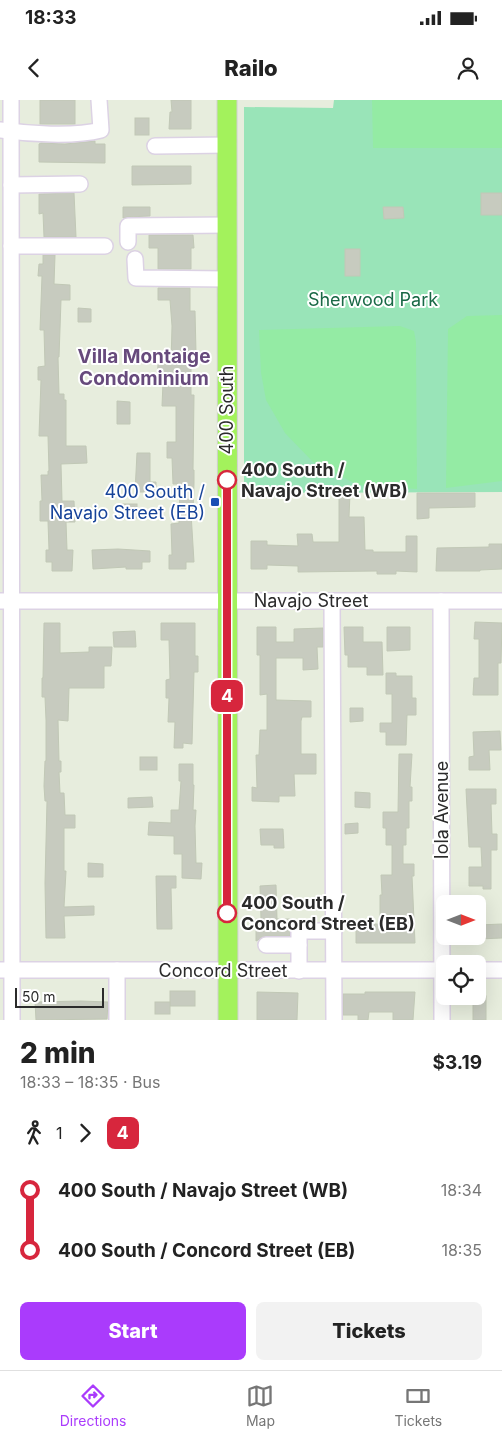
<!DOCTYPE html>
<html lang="en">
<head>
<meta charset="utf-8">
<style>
  body { margin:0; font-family:Inter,sans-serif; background:#f2f2f2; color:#222; height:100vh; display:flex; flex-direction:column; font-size:19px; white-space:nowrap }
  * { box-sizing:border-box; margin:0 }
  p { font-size:16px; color:#767676 }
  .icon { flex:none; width:28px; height:28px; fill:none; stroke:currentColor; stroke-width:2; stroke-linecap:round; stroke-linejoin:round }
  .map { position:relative; height:920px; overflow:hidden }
  .sheet { display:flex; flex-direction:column; background:#fff; flex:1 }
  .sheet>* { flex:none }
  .badge { padding:0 10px; border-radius:8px; font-size:18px; line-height:32px }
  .needle { width:32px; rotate:90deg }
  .buttons { position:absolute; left:436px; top:795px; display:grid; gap:10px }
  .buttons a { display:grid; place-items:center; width:50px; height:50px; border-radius:8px; background:#fff; box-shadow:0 5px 20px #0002; font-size:25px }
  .scale { position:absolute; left:15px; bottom:12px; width:89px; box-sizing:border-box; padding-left:5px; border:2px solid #2b2b2b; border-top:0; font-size:14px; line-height:18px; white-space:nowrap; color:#2b2b2b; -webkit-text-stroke:4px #fff; paint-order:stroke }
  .map>.badge { position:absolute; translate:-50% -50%; box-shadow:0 0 0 2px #fff }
  .legs { display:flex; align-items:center; gap:8px; height:55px; padding:0 20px; font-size:16px }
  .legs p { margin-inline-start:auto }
  .head { display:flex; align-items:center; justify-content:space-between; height:85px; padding:0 20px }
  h1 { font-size:28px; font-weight:800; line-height:38px }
  .button { display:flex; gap:10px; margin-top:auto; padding:10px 20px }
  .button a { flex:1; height:58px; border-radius:8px; background:#aa3bfc; color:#fff; font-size:20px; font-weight:800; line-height:58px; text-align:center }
  .button a+a { background:#f2f2f2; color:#222 }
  ul { padding:0 20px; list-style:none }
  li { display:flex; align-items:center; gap:18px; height:60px; font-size:19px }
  li i { display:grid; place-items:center; width:8px; height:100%; margin:0 6px; background:currentColor }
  li i::after { content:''; width:12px; height:12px; margin:-6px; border:4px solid; border-radius:50%; background:#fff }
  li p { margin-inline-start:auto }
  li:first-child i { background:linear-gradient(#0000 50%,currentColor 0) }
  li:last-child i { background:linear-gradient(currentColor 50%,#0000 0) }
  .status { display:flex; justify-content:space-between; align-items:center; height:35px; padding:0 25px; background:#fff; direction:ltr }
  .status svg { height:14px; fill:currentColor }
  header { display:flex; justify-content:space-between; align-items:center; height:65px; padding:0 20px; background:#fff; font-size:22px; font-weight:800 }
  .tabs { display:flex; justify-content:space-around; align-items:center; height:70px; border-top:1px solid #e0e0e0; background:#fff; font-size:14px; color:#767676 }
  .tabs a { display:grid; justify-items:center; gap:2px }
  .tabs .active { color:#aa3bfc }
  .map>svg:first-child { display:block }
  .park { fill:#99e4b8 }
  .pitch { fill:#94eba4 }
  .building { fill:#c7cbbf; stroke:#c1c8b6 }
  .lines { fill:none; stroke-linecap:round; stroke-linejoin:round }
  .minor-casing { stroke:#dcd2e4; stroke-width:18 }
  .major-casing { stroke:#d0d0d0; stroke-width:21 }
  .minor { stroke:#fff; stroke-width:15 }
  .major { stroke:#a3f25c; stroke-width:19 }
  .line-1-casing { stroke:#fff; stroke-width:11 }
  .line-1 { stroke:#d7263d; stroke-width:8 }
  .stop-1-dot { fill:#fff; stroke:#d7263d; stroke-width:2.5 }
  .transit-dot { fill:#1a4fb4; stroke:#fff; stroke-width:2 }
  .labels { text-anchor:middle; stroke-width:4; stroke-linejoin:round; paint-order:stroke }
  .park-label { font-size:18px; fill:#196946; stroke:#fff }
  .street-label { font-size:18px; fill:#2b2b2b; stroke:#fff }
  .stop-label { font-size:18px; font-weight:bold; fill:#2b2b2b; stroke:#fff; text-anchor:start }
  .transit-label { font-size:18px; fill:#164399; stroke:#fff; text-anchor:end }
  .neighbourhood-label { font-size:19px; font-weight:bold; fill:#674a7c; stroke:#fff }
</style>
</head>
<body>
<div class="status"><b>18:33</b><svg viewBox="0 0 49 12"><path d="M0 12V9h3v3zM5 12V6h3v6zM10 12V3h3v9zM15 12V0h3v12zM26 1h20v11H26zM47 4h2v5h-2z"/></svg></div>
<header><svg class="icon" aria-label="back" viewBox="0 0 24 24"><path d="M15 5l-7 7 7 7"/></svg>Railo<svg class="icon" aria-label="person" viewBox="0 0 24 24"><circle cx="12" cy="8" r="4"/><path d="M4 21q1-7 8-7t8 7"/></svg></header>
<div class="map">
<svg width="502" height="920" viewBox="0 0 502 920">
  <rect width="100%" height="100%" fill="#e7eddd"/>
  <!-- park -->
  <path class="park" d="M334,0H502V392L244,393V7L333,8Z"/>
  <!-- pitch -->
  <g class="pitch">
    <path d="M372,0H502V48H373Z"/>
    <path d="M502,215V381L446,388L448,229L467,216Z"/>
    <path d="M400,226L414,231L416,242L417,389L358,385L313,362L285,333L266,300L261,273L259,230Z"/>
  </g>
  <!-- building -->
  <g class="building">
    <rect x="40" y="0" width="35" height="24"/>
    <path d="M171,0H191V29H169L170,12H172Z"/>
    <rect x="135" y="18" width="14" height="17"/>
    <path d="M95,41V44H105V63L39,62V44L41,43L65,44Z"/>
    <path d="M132,66H191V84L132,85Z"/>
    <path d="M74,93L76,137H44L43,113L39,114V94Z"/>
    <rect x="481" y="93" width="21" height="22"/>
    <path d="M123,107H150V116L128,117L123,118Z"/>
    <path d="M383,107H403L404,118L384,119Z"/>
    <path d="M149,135H193L194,148H191V169H158V148H149Z"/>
    <rect x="345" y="149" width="15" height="27"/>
    <path d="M43,155H55L54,184L70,185V200H61L59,257H58L59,294H64V300H66V346H86L87,363L61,364L62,401H74L75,422H66L67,450H73L72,471H52V462H46V450H49L48,421H40V401H42L41,375H48V371H49L48,336H39L41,280H38V267L45,266L44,230H40L42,176H38L39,164H43Z"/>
    <path d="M158,188H190V211H195L196,253H191V295H194L193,370H194V383L193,413H191L194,462H186V469H169V455H172L171,424L179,423L180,384H173L172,358H167V342H176V306H162L163,283H157L158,264H171L172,226L170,200H158Z"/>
    <path d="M78,208L91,209V222H78Z"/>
    <path d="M117,301L130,302V324H117Z"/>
    <path d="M137,353H150V382H156V392H135Z"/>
    <path d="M417,393H475V407L429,408V418L417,419Z"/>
    <path d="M339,394H350L349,417H364L365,450H373V452H406V436H417V472L396,471V474H377V471L298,472V466L267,465V469H251V441H267V445L298,446L297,434H312L313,442H339Z"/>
    <rect x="120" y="404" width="17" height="14"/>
    <path d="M489,444H502V469L480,470V471H436L437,448L489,447Z"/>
    <path d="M118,449L150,451V462H142V469H126V467L93,469L92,450Z"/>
    <path d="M475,522L502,523L501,563H498V595H473L474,578H479V539H474Z"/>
    <path d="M44,523H60V553L89,552V547H112L111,566H104V588H69L68,621L58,620L59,661H61V672H59L60,693H64L65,715H75V728H64V771H66L64,807L94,806V815L64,816L65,838H46L45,783L47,701H45L44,686L45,661H46V620L45,597H42V578H43Z"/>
    <path d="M161,523H195V556H198V572H194L192,644L183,643V648H174L175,622H168L169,598H166V580L170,579L169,540H161Z"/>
    <path d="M257,527H276V542H294V529L323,528V547H317L318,569L303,570V558H276V600L311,601V617H302L301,621V654H316V674H294L295,696H279V702L252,701V687L257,688L256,655H259L260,630H267V594L260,595V555H257Z"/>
    <path d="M344,527H363V542H382L383,575H367V567H348V555H345Z"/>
    <path d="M387,527H410V550L387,551Z"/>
    <path d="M135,531L136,547H114L113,532Z"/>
    <path d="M386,573H396V576H412V598H416V615H407L406,645H386V632H380V623H392V594H386Z"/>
    <path d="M350,608H363V621L350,622Z"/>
    <path d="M500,631L501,650H489L490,670H469V657L474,656L473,632Z"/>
    <path d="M399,654H412L410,687H412V701H409V728H406V745H403V764H414V776H412L415,843H356V824H380V795H382L381,775H392V745H386V728H383V712H398Z"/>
    <rect x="140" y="657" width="17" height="13"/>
    <path d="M179,664H193V685H194L193,710H196L195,726L196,763H202L201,779L182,778V754H174V736L148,735L149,722L171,723V710H179L181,681H179Z"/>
    <path d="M466,689H496V704H491L492,734H497V750H491V789H483V786H469V767H482L481,747H469Z"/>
    <path d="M355,692L370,693V708L355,707Z"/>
    <path d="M152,697L153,707L128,708V698Z"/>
    <path d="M358,723V733L345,734V724Z"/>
    <path d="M260,729H283L284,748H274V745H261Z"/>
    <path d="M88,763L103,764V777H88Z"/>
    <path d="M156,776H176V788H171L172,829H157Z"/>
    <path d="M276,785L277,819H293V824L291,827L290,836H266L256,841V819H261L260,786Z"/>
    <path d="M502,824V838L478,839V825Z"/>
    <rect x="170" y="891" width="25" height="15"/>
    <path d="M257,892L298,893L297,920H257Z"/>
    <path d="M365,892H415L413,920H393V912H369L368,920H358V915H343V894H365Z"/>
    <rect x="473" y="896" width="13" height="24"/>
    <path d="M81,901L108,902L107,919L36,920L35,902Z"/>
    <rect x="155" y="902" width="15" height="12"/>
  </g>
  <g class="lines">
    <!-- minor casing -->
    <g class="minor-casing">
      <g id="minor">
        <path d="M11,0L12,920"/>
        <path d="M0,30C28,34 74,37 101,30L99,0"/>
        <path d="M155,46L227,45"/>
        <path d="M11,85L80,84"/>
        <path d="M128,142V126L227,125"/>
        <path d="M11,146H105"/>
        <path d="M135,159L136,178L227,179"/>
        <path d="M0,501H502"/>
        <path d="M332,501L334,920"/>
        <path d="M441,501L442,920"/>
        <path d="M266,845H299V871"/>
        <path d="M299,845V831H334"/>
        <path d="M0,870H445"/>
        <path d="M117,870V920"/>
        <path d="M478,870H502"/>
      </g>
    </g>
    <!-- major casing -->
    <g class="major-casing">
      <path id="major" d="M227,0L228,920"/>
    </g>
    <!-- minor -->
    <use href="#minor" class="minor"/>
    <!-- major -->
    <use href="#major" class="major"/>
  </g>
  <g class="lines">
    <!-- line-1 casing -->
    <g class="line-1-casing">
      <path id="line-1" d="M227,380V813"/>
    </g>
    <!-- line-1 -->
    <use href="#line-1" class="line-1"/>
  </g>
  <!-- markers -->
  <g class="stop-1-dot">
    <circle cx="227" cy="380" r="9"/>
    <circle cx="227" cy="813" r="9"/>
  </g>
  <rect class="transit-dot" x="210" y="397" width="10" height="10" rx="2.5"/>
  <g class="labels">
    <!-- park labels -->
    <g class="park-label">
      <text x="373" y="206">Sherwood Park</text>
    </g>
    <!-- street labels -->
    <g class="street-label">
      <text transform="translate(227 310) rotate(-90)" y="6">400 South</text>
      <text x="311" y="507">Navajo Street</text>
      <text transform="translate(442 710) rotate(-90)" y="6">Iola Avenue</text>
      <text x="223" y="877">Concord Street</text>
    </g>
    <!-- stop labels -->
    <g class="stop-label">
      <text x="241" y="376">400 South /<tspan x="241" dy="21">Navajo Street (WB)</tspan></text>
      <text x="241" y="809">400 South /<tspan x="241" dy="21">Concord Street (EB)</tspan></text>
    </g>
    <!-- transit labels -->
    <g class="transit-label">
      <text x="205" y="398">400 South /<tspan x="205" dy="21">Navajo Street (EB)</tspan></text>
    </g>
    <!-- neighbourhood labels -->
    <g class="neighbourhood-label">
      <text x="144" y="263">Villa Montaige<tspan x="144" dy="22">Condominium</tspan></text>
    </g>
  </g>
</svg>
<div class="buttons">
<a><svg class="needle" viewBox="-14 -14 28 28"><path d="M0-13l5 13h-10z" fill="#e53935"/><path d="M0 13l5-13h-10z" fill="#767676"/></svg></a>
<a><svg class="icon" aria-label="locate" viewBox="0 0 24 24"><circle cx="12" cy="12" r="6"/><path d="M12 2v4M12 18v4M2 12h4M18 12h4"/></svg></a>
</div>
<div class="scale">50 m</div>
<b class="badge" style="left:227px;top:596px;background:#d7263d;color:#fff">4</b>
</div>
<section class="sheet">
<div class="head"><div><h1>2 min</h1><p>18:33 – 18:35 · Bus</p></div><b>$3.19</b></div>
<div class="legs"><svg class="icon" aria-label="walk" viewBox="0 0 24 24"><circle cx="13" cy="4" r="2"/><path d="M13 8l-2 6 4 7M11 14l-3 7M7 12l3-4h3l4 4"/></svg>1<svg class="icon" aria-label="forward" viewBox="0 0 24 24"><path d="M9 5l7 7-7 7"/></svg><b class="badge" style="background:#d7263d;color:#fff">4</b></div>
<ul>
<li><i style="color:#d7263d"></i><b>400 South / Navajo Street (WB)</b><p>18:34</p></li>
<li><i style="color:#d7263d"></i><b>400 South / Concord Street (EB)</b><p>18:35</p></li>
</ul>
<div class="button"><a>Start</a><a>Tickets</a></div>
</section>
<nav class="tabs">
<a class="active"><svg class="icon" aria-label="directions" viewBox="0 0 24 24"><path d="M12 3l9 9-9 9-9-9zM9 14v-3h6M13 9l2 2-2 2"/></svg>Directions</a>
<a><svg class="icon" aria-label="map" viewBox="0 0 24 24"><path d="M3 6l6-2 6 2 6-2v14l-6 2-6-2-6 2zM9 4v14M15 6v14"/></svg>Map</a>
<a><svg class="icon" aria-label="tickets" viewBox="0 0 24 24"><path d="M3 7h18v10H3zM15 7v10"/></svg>Tickets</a>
</nav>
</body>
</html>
